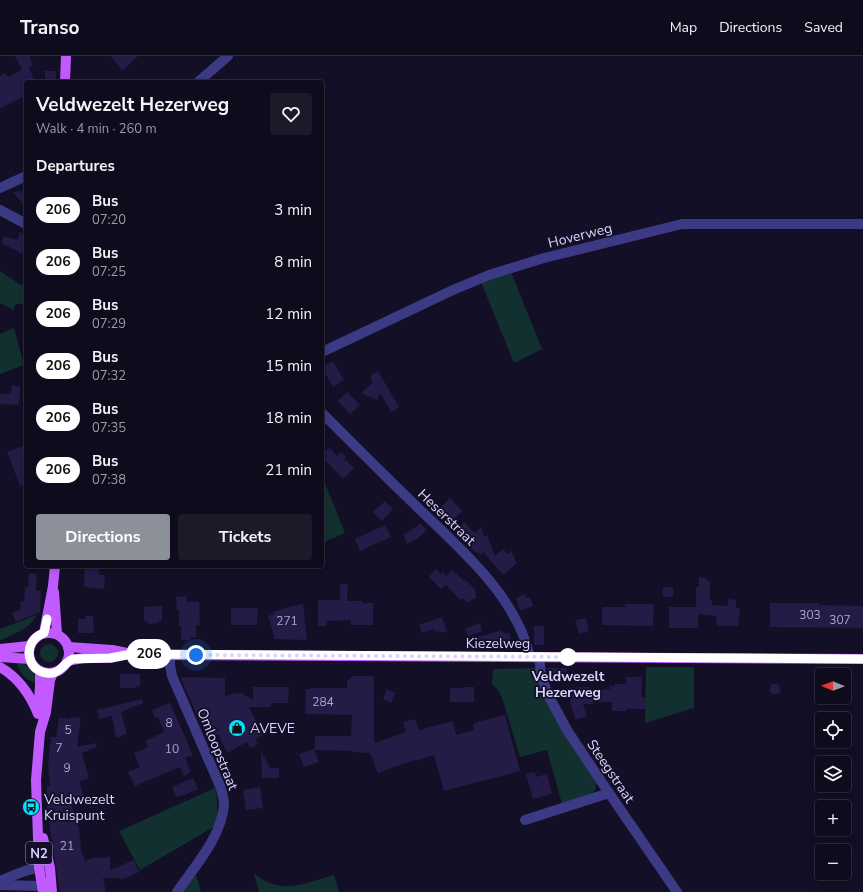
<!DOCTYPE html>
<html lang="en">
<head>
<meta charset="utf-8">
<style>
  body { margin:0; font-family:"Nunito Sans",sans-serif; background:#1c1929; color:#f1f3f6; height:100vh; display:flex; flex-direction:column; font-size:15px; white-space:nowrap }
  * { box-sizing:border-box; margin:0 }
  p { font-size:13px; color:#9b9ba3 }
  .icon { flex:none; width:22px; height:22px; fill:none; stroke:currentColor; stroke-width:2; stroke-linecap:round; stroke-linejoin:round }
  .map { position:relative; flex:1; overflow:hidden }
  .panel { position:absolute; left:24px; top:24px; width:300px; height:488px; display:flex; flex-direction:column; background:#0e0b1c; border-radius:4px; box-shadow:0 2px 10px #0003,0 0 0 1px #2e2b3b }
  .panel>* { flex:none }
  .badge { padding:0 8px; border-radius:13px; font-size:14px; line-height:26px }
  .needle { width:26px; rotate:271deg }
  .controls { position:absolute; left:815px; top:612px; display:grid; gap:8px }
  .controls a { display:grid; place-items:center; width:36px; height:36px; border-radius:4px; background:#0e0b1c; box-shadow:0 2px 10px #0003,0 0 0 1px #2e2b3b; font-size:20px }
  .you { position:absolute; width:20px; height:20px; margin:-10px; border:3px solid #fff; border-radius:50%; background:#1a73e8; box-shadow:0 0 0 6px #1a73e833 }
  .map>.badge { position:absolute; translate:-50% -50%; box-shadow:0 0 0 2px #fff }
  h2 { padding:0 12px; font-size:15px; line-height:36px }
  .round { display:grid; place-items:center; flex:none; width:42px; height:42px; border-radius:4px; background:#1c1929 }
  .head { display:flex; align-items:center; justify-content:space-between; height:68px; padding:0 12px }
  h1 { font-size:19px; font-weight:700; line-height:30px }
  .action { display:flex; gap:8px; margin-top:auto; padding:8px 12px }
  .action a { flex:1; height:46px; border-radius:4px; background:#8c9099; color:#fff; font-size:16px; font-weight:700; line-height:46px; text-align:center }
  .action a+a { background:#1c1929; color:#f1f3f6 }
  ul { padding:0; list-style:none }
  li { display:flex; align-items:center; gap:12px; height:52px; padding:0 12px }
  li div { flex:1 }
  li b { display:block; font-size:15px }
  li em { font-style:normal }
  li .badge { min-width:44px; font-weight:700; text-align:center }
  header { display:flex; align-items:center; gap:24px; box-sizing:border-box; height:56px; padding:0 20px; background:#0e0b1c; border-bottom:1px solid #2e2b3b }
  header strong { font-size:19px }
  nav { display:flex; gap:22px; margin-inline-start:auto; font-size:14px }
  .map>svg:first-child { display:block }
  .green { fill:#12302f }
  .building { fill:#241b47 }
  .lines { fill:none; stroke-linecap:round; stroke-linejoin:round }
  .minor { stroke:#3d3a85; stroke-width:10 }
  .primary { stroke:#c25bff; stroke-width:10 }
  .line-casing { stroke:#fff; stroke-width:9 }
  .line { stroke:#fff; stroke-width:6 }
  .walk { stroke:#d9d4ff; stroke-width:4; stroke-dasharray:0 7.2 }
  .stop-dot { fill:#fff; stroke:#fff; stroke-width:2 }
  .labels { text-anchor:middle; stroke-width:3.5; stroke-linejoin:round; paint-order:stroke }
  .number-label { font-size:12px; fill:#aca6d1 }
  .shield { fill:#130f26; stroke:#9e99be; stroke-width:1 }
  .shield-label { font-size:13px; font-weight:bold; fill:#d9d4ff }
  .street-label { font-size:14px; fill:#d9d4ff; stroke:#130f26 }
  .stop-label { font-size:14px; font-weight:bold; fill:#d9d4ff; stroke:#130f26 }
  .poi-label { font-size:14px; fill:#d9d4ff; stroke:#130f26; text-anchor:start }
</style>
</head>
<body>
<header>
<strong>Transo</strong>
<nav><a>Map</a><a>Directions</a><a>Saved</a></nav>
</header>
<div class="map">
<svg width="863" height="836" viewBox="0 0 863 836">
  <rect width="100%" height="100%" fill="#130f26"/>
  <!-- green -->
  <g class="green">
    <path d="M0,215L21,229H26V248H16L13,254L0,247Z"/>
    <path d="M511,216L542,293L514,307L481,226Z"/>
    <path d="M14,272L24,309L0,318V278Z"/>
    <path d="M322,420L345,477L322,487Z"/>
    <path d="M37,559C30,572 14,579 0,584V573Z"/>
    <circle cx="49" cy="597" r="9"/>
    <path d="M17,605C28,607 35,617 37,627C27,626 17,615 17,605Z"/>
    <path d="M646,611H694V652L645,667Z"/>
    <path d="M535,612L544,640L557,666L596,726C598,743 575,745 562,748L547,694L520,701L504,648L499,635L492,628L493,613Z"/>
    <path d="M215,732L217,741V769L140,814L119,775Z"/>
    <path d="M195,815L201,836H180Z"/>
    <path d="M254,818C258,820 262,824 267,826C289,836 312,825 334,819L339,836H259Z"/>
  </g>
  <!-- building -->
  <g class="building">
    <path d="M15,0H29L33,9L29,11L35,26H26V40L0,52V20L5,17L8,21L22,14Z"/>
    <path d="M111,0H138L122,15Z"/>
    <rect x="45" y="15" width="11" height="11"/>
    <path d="M26,134V152L13,136Z"/>
    <path d="M20,176L26,179V191L22,198L2,187L4,180L17,184Z"/>
    <path d="M333,305L344,324L333,331L322,312V311Z"/>
    <path d="M378,315L399,351L391,356L380,337L377,344L361,337L373,326L370,320Z"/>
    <path d="M12,330H20L19,349L0,348V338H11Z"/>
    <path d="M347,336L360,349L350,358L338,345Z"/>
    <path d="M26,389V427L20,430L7,396Z"/>
    <path d="M330,392L337,400L341,396L346,401L344,403L354,412L343,423L322,401V397Z"/>
    <path d="M450,442L462,455L453,464L440,452Z"/>
    <path d="M385,445L393,453L382,465L373,456Z"/>
    <path d="M464,466L475,477L481,471L484,480L487,479L495,500L503,493L508,498L511,495L517,507L503,519L483,496L481,499L477,496L476,497L454,475Z"/>
    <path d="M420,467L427,474L417,483L407,488L403,478L410,475L413,472L414,473Z"/>
    <path d="M385,469L391,481L360,495L355,483Z"/>
    <path d="M85,511L99,512V519H105L104,533L84,531Z"/>
    <path d="M436,513L441,518L443,516L446,520L452,514L464,525V524L469,527L475,533L476,543H473L468,547L463,542L460,544L446,529L441,533L429,521Z"/>
    <path d="M29,517L37,518L36,535H41L40,556L16,566L12,557L21,553L20,546L24,545L25,531H28Z"/>
    <path d="M699,521L707,522V525H710V544H712V549L728,550V543L736,544V552H740L738,570H717L716,560L698,558V572H669V551H696V531H699Z"/>
    <path d="M340,528H348L347,545H362V547H373V569H351V564L326,565V570H318V544H340Z"/>
    <rect x="663" y="531" width="10" height="10"/>
    <path d="M525,538L526,542L530,541L533,550L520,555L516,542Z"/>
    <path d="M186,540L187,546H199L200,569H196V581H191L190,584H181V570H179V554H177L176,541Z"/>
    <path d="M770,547H819V549L863,550V572L770,571Z"/>
    <path d="M303,548L307,584L275,583L268,560L274,558L273,556L293,550Z"/>
    <path d="M625,548H654L653,570L602,569V551H625Z"/>
    <path d="M162,550V564L158,565V567L148,568V565H144V551Z"/>
    <path d="M231,552H258L257,569H231Z"/>
    <path d="M86,560H93L94,577H78V563H85Z"/>
    <path d="M442,561L447,575L440,577L439,575L436,576L434,573L422,577L419,569Z"/>
    <path d="M586,562L589,575L579,578L575,564Z"/>
    <path d="M480,567L482,575L468,580L465,573Z"/>
    <rect x="534" y="570" width="10" height="19"/>
    <path d="M503,574V577H510V589H478V581Z"/>
    <path d="M547,612H567V626H554V623L550,624Z"/>
    <path d="M120,618H140V630H136L137,632H120Z"/>
    <path d="M353,620H374V687L406,676L403,666L415,663L419,674L453,665L456,679L474,674L473,668L477,666L505,659L520,715L444,735L434,699L415,705L414,704L378,717L370,697L352,696V695L315,694V680H351L352,659L305,658L306,633H311V632H347V625Z"/>
    <path d="M180,621L225,622V640L236,637L237,638L242,637L253,644V631H289L288,647H271V651H249L263,679L255,683L258,688L250,692L247,686L227,697L218,678L208,683Z"/>
    <path d="M626,621H642L641,641H645V653H626V655H612V646H593V648H583L587,660L575,664L570,645V632L589,631V634L610,633V630H615V628H626Z"/>
    <circle cx="775" cy="633" r="5.5"/>
    <path d="M464,631H474V646H450V632H464Z"/>
    <path d="M387,633L395,637L391,647L383,643Z"/>
    <path d="M142,643L143,647L121,656L127,678L116,682L112,660L99,663L97,654Z"/>
    <path d="M170,647L193,699L185,702L191,716L184,720L180,711L135,730L128,716L140,711L134,697L148,691L145,685L164,676L158,661L155,662L152,654Z"/>
    <path d="M71,661L81,662L77,691L96,687L97,691L82,697L89,722L79,726L85,742L71,748L79,772L81,793L85,805L95,801V802L110,801V814L134,804L139,816L121,824L120,822H103L106,836H60L47,754V730H50L48,709L51,681H56L59,662L70,663Z"/>
    <path d="M314,693L319,706L304,711L299,698Z"/>
    <path d="M261,695L270,712H279V722H262Z"/>
    <path d="M535,716L536,721L547,718L552,738L533,743L526,718Z"/>
    <path d="M193,722L198,733L182,740L181,739L176,741L172,731Z"/>
    <path d="M260,731L263,752L246,754L243,734Z"/>
  </g>
  <g class="lines">
    <!-- minor -->
    <g class="minor">
      <path d="M198,26L228,0"/>
      <path d="M0,132L26,120"/>
      <path d="M0,154L26,168"/>
      <path d="M322,296L453,234L489,219L544,202L682,168H863"/>
      <path d="M322,357C352,387 382,417 412,446C456,489 516,538 530,601"/>
      <path d="M170,599V609L172,620L220,730C222,736 224,742 224,748C222,781 194,811 177,836"/>
      <path d="M539,601L541,618L547,637L567,674L609,737L677,836"/>
      <path d="M525,764L609,737"/>
      <path d="M0,825C15,819 31,810 48,812"/>
      <path d="M0,829L42,830L50,829"/>
    </g>
    <!-- primary -->
    <g class="primary">
      <path d="M65,26L66,0"/>
      <path d="M54,536L57,578"/>
      <circle cx="49" cy="597" r="20"/>
      <path d="M44,577L53,530L55,510"/>
      <path d="M68,591L112,594L132,598L170,599L863,603"/>
      <path d="M0,593L29,590"/>
      <path d="M0,601L30,603"/>
      <path d="M67,605L83,602H110L124,599"/>
      <path d="M0,611C19,622 30,638 38,658"/>
      <path d="M38,657L40,630V615"/>
      <path d="M43,782L50,812L52,836"/>
      <path d="M43,836L39,811L36,724L40,676L46,656L50,624L53,617"/>
    </g>
  </g>
  <g class="lines">
    <!-- line casing -->
    <g class="line-casing">
      <path id="line" d="M47,563L44,577C19,586 28,621 53,617C62,615 65,606 73,603L110,602L132,598L863,603"/>
    </g>
    <!-- line -->
    <use href="#line" class="line"/>
    <!-- walk -->
    <path class="walk" d="M196,599L570,601H568"/>
  </g>
  <!-- icons -->
  <defs>
    <g id="shop-disc" transform="scale(0.9)"><circle r="9.5" fill="#00e5ff" stroke="#130f26"/><path d="M-5-2.5h2.3a2.7 3.5 0 0 1 5.4 0H5L5.5 6h-11ZM-1.5-2.5h3a1.5 2.3 0 0 0-3 0Z" fill="#111"/></g>
    <g id="bus-disc" transform="scale(0.9)"><circle r="9.5" fill="#00e5ff" stroke="#130f26"/><path d="M-5-6H5V4H4V6H2V4H-2V6H-4V4H-5ZM-3.5-4V0h7V-4ZM-3.5 1.2v1.5H-2V1.2ZM2 1.2v1.5H3.5V1.2Z" fill="#111"/></g>
  </defs>
  <g fill-rule="evenodd">
    <use href="#shop-disc" x="237" y="672"/>
    <use href="#bus-disc" x="31" y="751"/>
  </g>
  <!-- markers -->
  <circle class="stop-dot" cx="568" cy="601" r="8"/>
  <g class="labels">
    <!-- number labels -->
    <g class="number-label">
      <text x="810" y="563">303</text>
      <text x="840" y="568">307</text>
      <text x="287" y="569">271</text>
      <text x="323" y="650">284</text>
      <text x="169" y="671">8</text>
      <text x="68" y="678">5</text>
      <text x="59" y="696">7</text>
      <text x="172" y="697">10</text>
      <text x="67" y="716">9</text>
      <text x="67" y="794">21</text>
    </g>
    <!-- shield labels -->
    <rect class="shield" x="26" y="786" width="26" height="22" rx="3"/>
    <g class="shield-label">
      <text x="39" y="802">N2</text>
    </g>
    <!-- street labels -->
    <g class="street-label">
      <text transform="translate(580 179) rotate(-14)" y="5">Hoverweg</text>
      <text transform="translate(447 461) rotate(44)" y="5">Heserstraat</text>
      <text x="498" y="592">Kiezelweg</text>
      <text transform="translate(218 693) rotate(68)" y="5">Omloopstraat</text>
      <text transform="translate(611 715) rotate(56)" y="5">Steegstraat</text>
    </g>
    <!-- stop labels -->
    <g class="stop-label">
      <text x="568" y="625">Veldwezelt<tspan x="568" dy="16">Hezerweg</tspan></text>
    </g>
    <!-- poi labels -->
    <g class="poi-label">
      <text x="250" y="677">AVEVE</text>
      <text x="44" y="748">Veldwezelt<tspan x="44" dy="16">Kruispunt</tspan></text>
    </g>
  </g>
</svg>
<div class="controls">
<a><svg class="needle" viewBox="-14 -14 28 28"><path d="M0-13l5 13h-10z" fill="#e53935"/><path d="M0 13l5-13h-10z" fill="#9b9ba3"/></svg></a>
<a><svg class="icon" aria-label="locate" viewBox="0 0 24 24"><circle cx="12" cy="12" r="6"/><path d="M12 2v4M12 18v4M2 12h4M18 12h4"/></svg></a>
<a><svg class="icon" aria-label="layers" viewBox="0 0 24 24"><path d="M12 4l9 5-9 5-9-5zM3 14l9 5 9-5"/></svg></a>
<a>+</a>
<a>−</a>
</div>
<div class="you" style="left:196px;top:599px"></div>
<b class="badge" style="left:149px;top:598px;background:#fff;color:#111">206</b>
<section class="panel">
<div class="head"><div><h1>Veldwezelt Hezerweg</h1><p>Walk · 4 min · 260 m</p></div><a class="round"><svg class="icon" aria-label="heart" viewBox="0 0 24 24"><path d="M12 20l-8-8c-3-5 5-10 8-4 3-6 11-1 8 4z"/></svg></a></div>
<h2>Departures</h2>
<ul>
<li><span class="badge" style="background:#fff;color:#111">206</span><div><b>Bus</b><p>07:20</p></div><em>3 min</em></li>
<li><span class="badge" style="background:#fff;color:#111">206</span><div><b>Bus</b><p>07:25</p></div><em>8 min</em></li>
<li><span class="badge" style="background:#fff;color:#111">206</span><div><b>Bus</b><p>07:29</p></div><em>12 min</em></li>
<li><span class="badge" style="background:#fff;color:#111">206</span><div><b>Bus</b><p>07:32</p></div><em>15 min</em></li>
<li><span class="badge" style="background:#fff;color:#111">206</span><div><b>Bus</b><p>07:35</p></div><em>18 min</em></li>
<li><span class="badge" style="background:#fff;color:#111">206</span><div><b>Bus</b><p>07:38</p></div><em>21 min</em></li>
</ul>
<div class="action"><a>Directions</a><a>Tickets</a></div>
</section>
</div>
</body>
</html>
